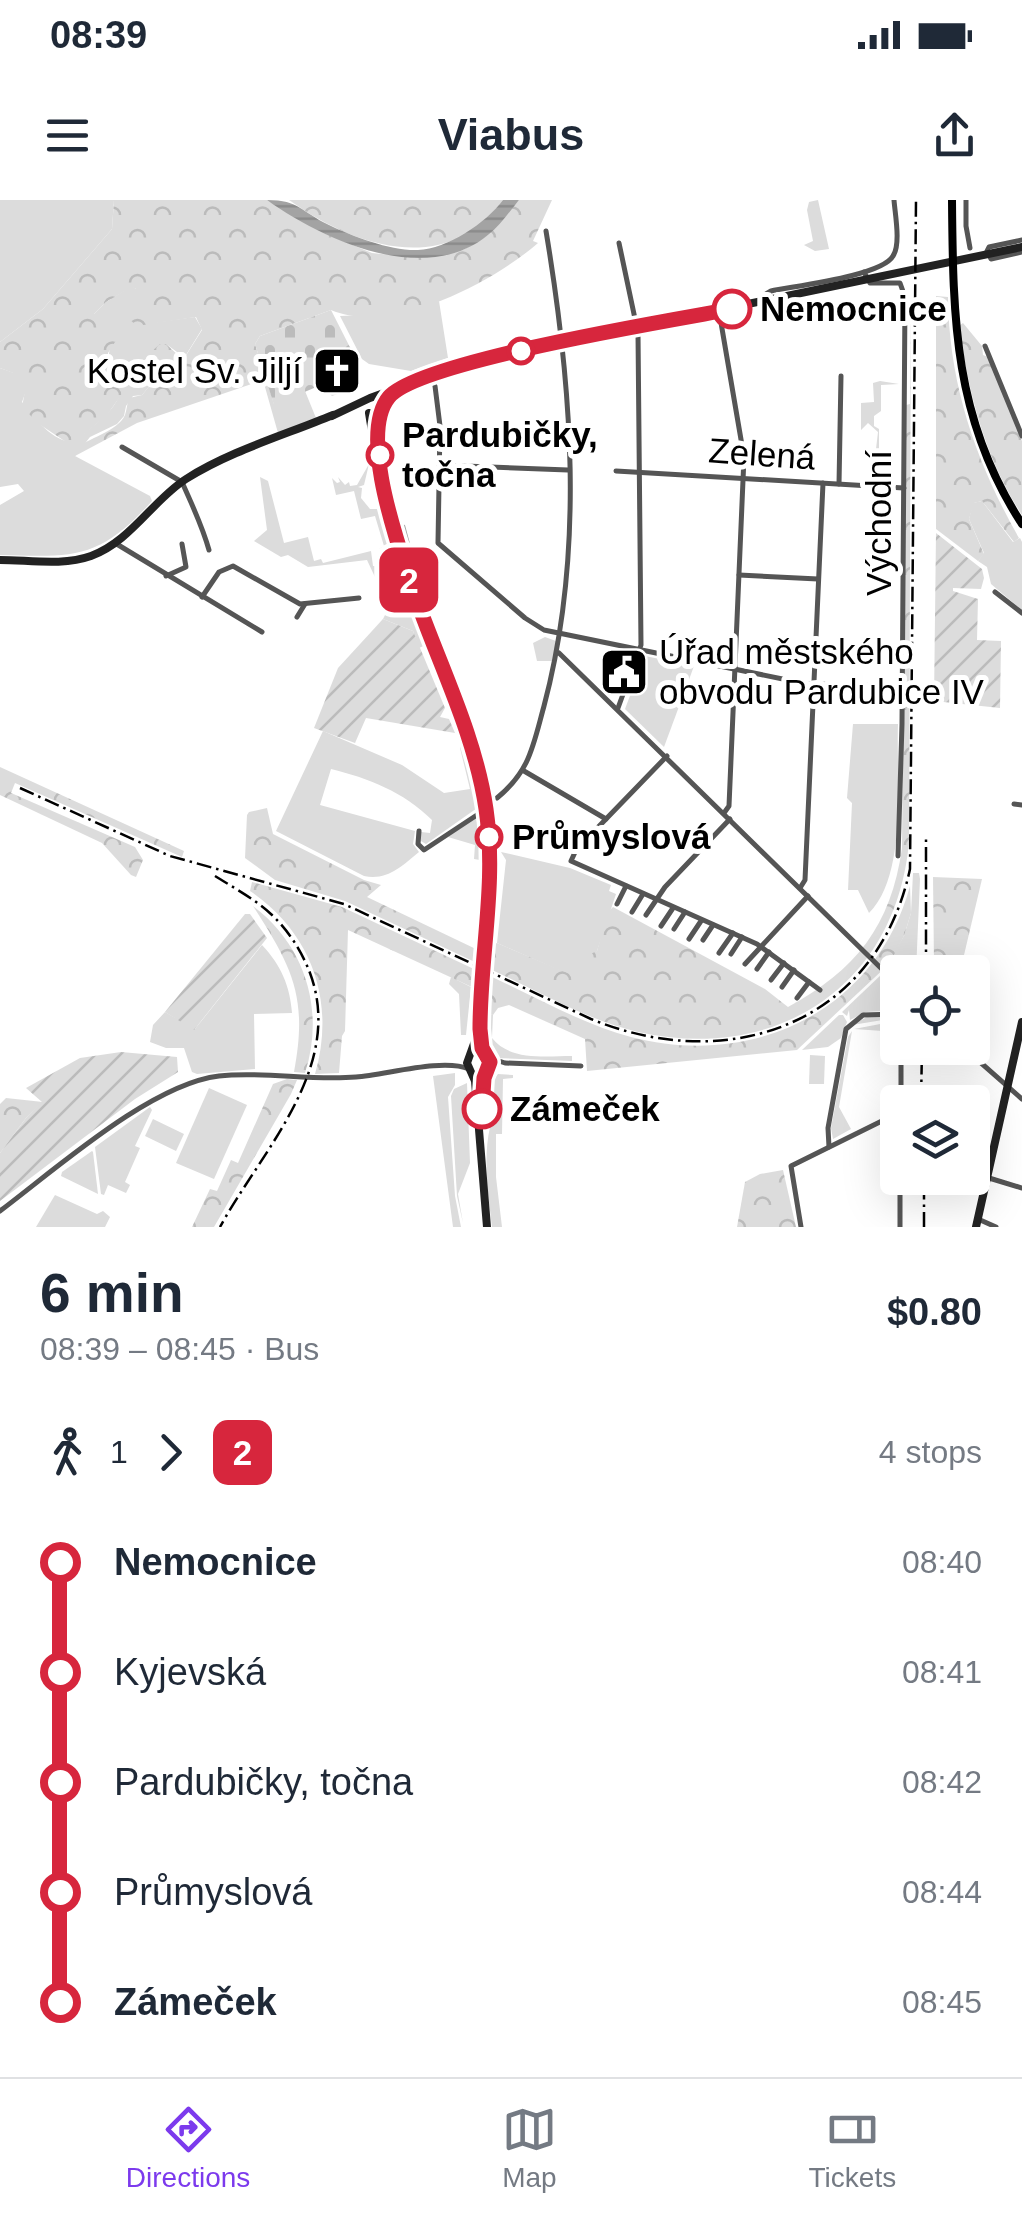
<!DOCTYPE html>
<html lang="en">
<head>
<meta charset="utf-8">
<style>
  body { margin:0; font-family:Arial,sans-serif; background:#f2f2f3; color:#1f2937; height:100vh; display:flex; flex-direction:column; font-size:38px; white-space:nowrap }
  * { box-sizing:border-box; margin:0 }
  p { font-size:32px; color:#747a83 }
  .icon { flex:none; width:55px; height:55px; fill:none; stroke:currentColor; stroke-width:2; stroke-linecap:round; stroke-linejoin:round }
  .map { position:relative; height:1027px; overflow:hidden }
  .details { display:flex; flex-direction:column; background:#fff; flex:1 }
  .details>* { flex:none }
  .badge { padding:0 20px; border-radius:15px; font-size:35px; line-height:65px }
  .buttons { position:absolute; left:880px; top:755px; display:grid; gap:20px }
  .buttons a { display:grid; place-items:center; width:110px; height:110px; border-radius:10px; background:#fff; box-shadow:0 10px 40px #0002; font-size:50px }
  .map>.badge { position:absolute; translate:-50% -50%; box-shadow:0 0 0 5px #fff }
  .legs { display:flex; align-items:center; gap:15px; height:110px; padding:0 40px; font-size:32px }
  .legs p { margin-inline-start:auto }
  .headline { display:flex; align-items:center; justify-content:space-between; height:170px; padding:0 40px }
  h1 { font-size:55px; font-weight:700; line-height:75px }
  ul { padding:0 40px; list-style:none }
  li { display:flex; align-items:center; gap:35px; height:110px; font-size:38px }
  li i { display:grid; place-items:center; width:15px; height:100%; margin:0 12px; background:currentColor }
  li i::after { content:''; width:25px; height:25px; margin:-12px; border:8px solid; border-radius:50%; background:#fff }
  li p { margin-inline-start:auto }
  li:first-child i { background:linear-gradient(#0000 50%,currentColor 0) }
  li:last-child i { background:linear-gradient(currentColor 50%,#0000 0) }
  .status { display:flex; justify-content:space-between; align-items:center; height:70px; padding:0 50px; background:#fff; direction:ltr }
  .status svg { height:28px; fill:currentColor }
  header { display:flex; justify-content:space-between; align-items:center; height:130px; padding:0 40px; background:#fff; font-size:45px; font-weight:700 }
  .menu { display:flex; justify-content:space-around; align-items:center; height:140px; border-top:2px solid #e0e1e3; background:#fff; font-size:28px; color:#747a83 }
  .menu a { display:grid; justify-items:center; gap:5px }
  .menu .active { color:#7c3aed }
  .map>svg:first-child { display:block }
  .green { fill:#dcdcdc; fill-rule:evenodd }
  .forest { fill:url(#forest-crowns) }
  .cemetery { fill:url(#cemetery-stones) }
  .garden { fill:url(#garden-furrows) }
  .water { fill:url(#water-rules) }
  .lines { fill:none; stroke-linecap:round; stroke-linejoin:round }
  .stream { stroke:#a3a3a3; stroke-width:2.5 }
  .street { stroke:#555; stroke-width:5 }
  .secondary { stroke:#222; stroke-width:8 }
  .primary { stroke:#000; stroke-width:8 }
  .rail { stroke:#000; stroke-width:2.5; stroke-dasharray:15 5 2.5 5; stroke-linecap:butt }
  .line-1-casing { stroke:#fff; stroke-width:22 }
  .line-1 { stroke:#d7263d; stroke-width:15 }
  .stop-1-dot { fill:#fff; stroke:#d7263d; stroke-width:5 }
  .labels { text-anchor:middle; stroke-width:10; stroke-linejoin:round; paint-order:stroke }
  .stop-label { font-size:35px; font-weight:bold; fill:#000; stroke:#fff; text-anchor:start }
  .poi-label { font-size:35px; fill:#000; stroke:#fff; text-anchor:end }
  .street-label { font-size:35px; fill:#000; stroke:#fff }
</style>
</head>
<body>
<div class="status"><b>08:39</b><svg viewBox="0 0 49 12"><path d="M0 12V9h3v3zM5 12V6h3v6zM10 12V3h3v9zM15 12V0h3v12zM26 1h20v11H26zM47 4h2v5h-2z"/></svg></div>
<header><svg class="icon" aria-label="menu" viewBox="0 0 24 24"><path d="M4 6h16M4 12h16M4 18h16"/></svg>Viabus<svg class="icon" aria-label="share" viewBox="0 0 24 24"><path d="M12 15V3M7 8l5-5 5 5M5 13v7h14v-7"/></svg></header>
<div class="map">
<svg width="1022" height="1027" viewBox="0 0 1022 1027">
  <defs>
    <pattern id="forest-crowns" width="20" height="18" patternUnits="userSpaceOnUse" patternTransform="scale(2.5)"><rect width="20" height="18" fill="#dcdcdc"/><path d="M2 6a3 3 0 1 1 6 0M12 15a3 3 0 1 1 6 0" fill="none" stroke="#bbb"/></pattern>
    <pattern id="cemetery-stones" width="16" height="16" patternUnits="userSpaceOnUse" patternTransform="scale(2.5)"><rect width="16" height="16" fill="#dcdcdc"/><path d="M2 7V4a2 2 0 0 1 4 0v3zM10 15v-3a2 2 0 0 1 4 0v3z" fill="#bbb"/></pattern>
    <pattern id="garden-furrows" width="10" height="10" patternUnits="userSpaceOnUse" patternTransform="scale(2.5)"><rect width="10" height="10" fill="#dcdcdc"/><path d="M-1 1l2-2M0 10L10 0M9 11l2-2" fill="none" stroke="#bbb"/></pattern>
    <pattern id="water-rules" width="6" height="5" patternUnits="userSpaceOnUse" patternTransform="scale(2.5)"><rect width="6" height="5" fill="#a3a3a3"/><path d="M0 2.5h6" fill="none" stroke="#8b8b8b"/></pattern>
  </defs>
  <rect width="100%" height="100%" fill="#fff"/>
  <!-- green -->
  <g class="green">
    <path d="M0,0H114L112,29L43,109L0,142Z"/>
    <path d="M818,0L829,49L815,51L804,45L813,41L807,10L809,2Z"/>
    <path d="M132,86L136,89L137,125L195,117L202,129L173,176L152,183L142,195L133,196L126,206L124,216L117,224L90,237L75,256L150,296L152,301C99,360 75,357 0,355V305L24,291L18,284L0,287V168L14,173L26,191L22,202C35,218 52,242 74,242C100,219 143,195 108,160L110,147L115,141L121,142L93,115L106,102ZM166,144L177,152L169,173L155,177L151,174L156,172Z"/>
    <path d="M439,101L448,158L411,171L369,164L362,159L340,116L390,114Z"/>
    <path d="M266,179L274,204L305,191L316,218L278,233L263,180Z"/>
    <path d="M880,181L899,184L881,185V211L874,216V226L879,229V265L874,266L878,232L868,223L861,230V203L874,202L873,183Z"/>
    <path d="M369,264L364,285L358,287L362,288L361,298L370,309H386L394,344L379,349L384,346L375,316L361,319L354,291L336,295L332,278L337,283L340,282L338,277L345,285L349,282L350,286L357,285Z"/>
    <path d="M260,277L268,281L284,343L308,337L314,361L321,359L323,363L371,351L373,366L384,367L391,391L408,392L428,444L419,448L413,431L383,419L389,407L367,360L308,367L288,355L281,357L254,341L267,330Z"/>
    <path d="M982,301L1013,342L1020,338L1022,342V410L991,384L987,367L978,361L984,353L969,319L973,303Z"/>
    <path d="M545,437L556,441L553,461H537L533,443Z"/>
    <path d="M645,456L694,466L664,547L625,509Z"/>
    <path d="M853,524H898C896,577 908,674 869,713L858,690H848L852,603L847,598Z"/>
    <path d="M323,531L402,565L444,593L470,589L460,548L461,544L465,546L475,578L480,606L426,644L421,641V632L430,633L432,620C404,592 368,578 331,569L320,605L415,631L413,644L419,652C402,666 387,681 364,676L276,631Z"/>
    <path d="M476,617L483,654L480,660L474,659L475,645L448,637Z"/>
    <path d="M501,652L570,668L611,685L609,691L616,694L597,751L577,778L497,743L506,660Z"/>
    <path d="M913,673H919L920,679L916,772H898L897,780L885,767L904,736L911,713Z"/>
    <path d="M262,745C281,765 290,786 292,813L254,814L255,869L197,874L192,872L184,848H166L150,842L153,825L165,812L195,829Z"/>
    <path d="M883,773L897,795V810L866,812L850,820L849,810L847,816L842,812Z"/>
    <path d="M451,777L471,787L466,835H461L459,794L449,784Z"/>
    <path d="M487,814L493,815L492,838C510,861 545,856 572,856V861L496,858L488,842Z"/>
    <path d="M839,815H843L847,822L841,838L828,847L802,850Z"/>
    <path d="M867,817H895L897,818V832L854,829L896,821L895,818L852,825Z"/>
    <path d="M852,831L839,907L851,929L833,939L831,928L848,837Z"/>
    <path d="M810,855L825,856L824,884H809Z"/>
    <path d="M455,873V885L448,897L455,996L461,1027H453L433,876Z"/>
    <path d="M498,874L513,875V878L503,879L502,934H496V977L502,1027H492C488,993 483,958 490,927C495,909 486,888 498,874Z"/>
    <path d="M467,883L470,963L458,994L463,1023L457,996L451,896L454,889Z"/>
    <path d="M209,888L247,905L214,979L176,963Z"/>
    <path d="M150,907L152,910L135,946L140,948L125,982L130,985L126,993L108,985L104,995L101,994L95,947Z"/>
    <path d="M153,919L184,934L176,951L145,936Z"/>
    <path d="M92,951L93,952L98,994L61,976L62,972Z"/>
    <path d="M55,995L97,1014L103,1011L110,1017L105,1027H36Z"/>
  </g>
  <!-- forest -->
  <g class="forest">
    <path d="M114,0H267L326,34L372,53L420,58L465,49L488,35L519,0H552L533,41L538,43C493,82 392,136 331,110L260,136L255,144L266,179L137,223L75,256L74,249C87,239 118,231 125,215C127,209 127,203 129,198L142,195L152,183L173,176L202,130L196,117L137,126L128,118L134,111L128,100L136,89L132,87L106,102L94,114L112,132L119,128L128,135L121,142H115L108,153V160L118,167L129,184L107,215L75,242H66L39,224L22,207L25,191L13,183V173L0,168V142L43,109L112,29Z"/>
    <path d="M289,0H503C447,78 354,47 289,0Z"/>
    <path d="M936,96L948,97C949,185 976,262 1019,338L1014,342L982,301L974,303L969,319L984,354L978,361L936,329Z"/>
    <path d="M911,97L909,642C896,786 777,863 638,832C587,820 538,791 490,769L492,745L497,743L577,777L584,757L597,751L608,712L613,707L765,789L788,807C856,770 891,726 902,648L906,205L910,204Z"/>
    <path d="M963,123L982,146L983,155L988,157L1022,241V315C984,256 969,194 959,126Z"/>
    <path d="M160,144H166L178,155L172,172L152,177L150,175L157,167L152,163L151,152Z"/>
    <path d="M0,567L184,651L182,657L15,583L11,593L135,647L143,660L136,677L131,675L102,643L0,595Z"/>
    <path d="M267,608L273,634L364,680L381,685L367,697L478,750L477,763L345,701L275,680L245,658L247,615L249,612Z"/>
    <path d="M933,677L982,679L960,772L934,763Z"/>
    <path d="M252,682L342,707L476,770L474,788L348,730L345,831L342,836L339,873L315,874C336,802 312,733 250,691Z"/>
    <path d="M910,686L911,713L904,736L889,764L797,850L587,871L585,839L509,805L498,808L493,815L487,814L490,776C536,797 582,824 631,837C753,869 876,811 910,686Z"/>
    <path d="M253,706C306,746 325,811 305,873L294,872C308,798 293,768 253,706Z"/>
    <path d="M287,879L297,880L291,894L214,1027H192L210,989L217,991L231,960L238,963L273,884Z"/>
    <path d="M6,898L43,902L26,918L0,953V904Z"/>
    <path d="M783,970L796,1027H737L745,982L760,974Z"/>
  </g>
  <!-- cemetery -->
  <path class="cemetery" d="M331,110L358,163L354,188L332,196L321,185L274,205L255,144L260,136Z"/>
  <!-- garden -->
  <g class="garden">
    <path d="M936,333L982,369L984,378L981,389L953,388V391L978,399L977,440L1001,441L1000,508L934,501Z"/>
    <path d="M383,419L413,431L445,508L440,517L449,519L455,533L366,518L355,543L314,528L338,468Z"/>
    <path d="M245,714H250L267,738L194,830L165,812Z"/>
    <path d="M121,852L177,857L178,872L135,899L0,1001V953L26,918L42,902L26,888L80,858Z"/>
  </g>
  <!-- water -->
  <path class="water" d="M267,0C300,0 301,12 329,25C354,37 391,51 418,50C447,49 486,23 503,0H519C509,12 500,26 488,35C425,87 323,40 267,0Z"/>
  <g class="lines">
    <!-- stream -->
    <g class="stream">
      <path d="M404,326L426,408L476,538"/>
      <path d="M413,417L458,531"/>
    </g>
    <!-- street -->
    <g class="street">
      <path d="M966,0V26L970,48"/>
      <path d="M1022,40L989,47L987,51L991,59L1022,52"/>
      <path d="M864,72L870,83H900L905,97L902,524L898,656"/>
      <path d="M766,100V94L771,91C794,86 882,76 893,56C901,44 895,14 894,0"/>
      <path d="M719,111L744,257L729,606L724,613"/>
      <path d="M985,146L1022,236"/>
      <path d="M435,186L440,226L438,343L525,418L544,430L807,484L902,485"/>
      <path d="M122,247L182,282C192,305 202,325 209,350"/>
      <path d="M439,265L568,270"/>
      <path d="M616,271L904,288"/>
      <path d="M839,284L841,176"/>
      <path d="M115,343L262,432"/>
      <path d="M739,375L818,379"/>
      <path d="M166,376L186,367L182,344"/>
      <path d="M995,392L1022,413"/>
      <path d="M202,397L219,372L233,366L300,404L359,398"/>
      <path d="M297,417L305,404"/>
      <path d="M559,453L889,776L898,788"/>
      <path d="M618,508L641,445L638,133L619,43"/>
      <path d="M667,556L576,650L571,661L757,744L820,790"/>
      <path d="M524,571L606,619"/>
      <path d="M497,598C530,571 533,546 544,506C585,352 572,187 546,31"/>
      <path d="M1014,604L1022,605"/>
      <path d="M419,631L418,644L424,650L486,609"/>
      <path d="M800,688L805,680L823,283"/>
      <path d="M617,704L626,686"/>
      <path d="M632,712L643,694"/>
      <path d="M646,715L665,687L730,619"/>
      <path d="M661,726L673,708"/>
      <path d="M674,729L685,712"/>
      <path d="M689,739L701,721"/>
      <path d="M703,740L713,725"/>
      <path d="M719,753L733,733"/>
      <path d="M731,754L742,737"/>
      <path d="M745,764L808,696"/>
      <path d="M757,769L769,752"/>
      <path d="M771,780L784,763"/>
      <path d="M782,787L794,770"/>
      <path d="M797,798L809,782"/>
      <path d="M964,848L1022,899"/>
      <path d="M490,858L505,863L581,866"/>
      <path d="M901,902V848"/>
      <path d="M829,947L828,928L846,829L863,815L898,814"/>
      <path d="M989,978L1022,988"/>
      <path d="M0,1011C56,969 151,884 219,876C264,871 310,881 356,877C386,875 442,858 469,869"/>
      <path d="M978,1019L996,1027"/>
      <path d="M801,1027L791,966L898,913"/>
      <path d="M900,1027V978"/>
    </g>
    <!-- secondary -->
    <g class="secondary">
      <path d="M369,213L379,275L400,349L473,551L486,609L491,665L489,713L476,838L467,863L475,881L487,1027"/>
      <path d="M332,216L370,198L469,162L1022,47"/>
      <path d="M378,233V215L394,192"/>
      <path d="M0,360C29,360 63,366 91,356C130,342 153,300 186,279C230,251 285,235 333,215"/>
      <path d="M481,832L483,848L490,862L484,878L482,914"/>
      <path d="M976,1027L1022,822"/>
    </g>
    <!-- primary -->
    <path class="primary" d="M952,0C953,119 954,220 1022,324"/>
    <!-- rail -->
    <g class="rail">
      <path d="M20,588L170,656L344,704L591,819C730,876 877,823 910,669L916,0"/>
      <path d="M215,676C234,688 255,699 272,715C289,731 302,752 310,773C345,867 262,950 220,1027"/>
      <path d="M926,772V638"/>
      <path d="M921,902L922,848"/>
      <path d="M924,1027V978"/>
    </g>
  </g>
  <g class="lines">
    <!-- line-1 casing -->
    <g class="line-1-casing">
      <path id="line-1" d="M482,909L484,878L490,862L482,848L480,829C480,755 497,683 486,609C474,527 432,451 407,372C394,332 360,232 389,197C419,161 673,120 732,109"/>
    </g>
    <!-- line-1 -->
    <use href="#line-1" class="line-1"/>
  </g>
  <!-- icons -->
  <defs>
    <g id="church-square" transform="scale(2.5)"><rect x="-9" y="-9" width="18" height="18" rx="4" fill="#000" stroke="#fff"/><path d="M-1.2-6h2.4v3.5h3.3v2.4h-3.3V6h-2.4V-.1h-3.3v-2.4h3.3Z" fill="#fff"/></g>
    <g id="civic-square" transform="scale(2.5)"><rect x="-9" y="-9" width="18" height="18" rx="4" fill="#000" stroke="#fff"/><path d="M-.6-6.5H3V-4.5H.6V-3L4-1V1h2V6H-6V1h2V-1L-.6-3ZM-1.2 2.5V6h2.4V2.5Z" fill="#fff"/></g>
  </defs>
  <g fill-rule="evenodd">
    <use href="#church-square" x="337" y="171"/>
    <use href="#civic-square" x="624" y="472"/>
  </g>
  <!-- markers -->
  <g class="stop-1-dot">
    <circle cx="732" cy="109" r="18"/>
    <circle cx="521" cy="151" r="12"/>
    <circle cx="380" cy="255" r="12"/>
    <circle cx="489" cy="637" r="12"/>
    <circle cx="482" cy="909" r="18"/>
  </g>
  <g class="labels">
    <!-- stop labels -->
    <g class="stop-label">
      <text x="760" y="121">Nemocnice</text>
      <text x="402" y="247">Pardubičky,<tspan x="402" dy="40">točna</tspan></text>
      <text x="512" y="649">Průmyslová</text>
      <text x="510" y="921">Zámeček</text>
    </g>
    <!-- poi labels -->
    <g class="poi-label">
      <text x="302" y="183">Kostel Sv. Jiljí</text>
      <text x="659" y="464" text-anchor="start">Úřad městského<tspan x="659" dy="40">obvodu Pardubice IV</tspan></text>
    </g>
    <!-- street labels -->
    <g class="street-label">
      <text transform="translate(762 254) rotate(4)" y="12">Zelená</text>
      <text transform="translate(879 323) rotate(-90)" y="12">Východní</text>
    </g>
  </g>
</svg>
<div class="buttons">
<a><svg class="icon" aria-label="locate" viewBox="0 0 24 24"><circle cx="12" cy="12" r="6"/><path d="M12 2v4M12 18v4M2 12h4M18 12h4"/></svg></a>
<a><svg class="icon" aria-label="layers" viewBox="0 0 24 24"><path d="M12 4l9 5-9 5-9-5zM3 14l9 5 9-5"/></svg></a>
</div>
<b class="badge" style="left:409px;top:380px;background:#d7263d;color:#fff">2</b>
</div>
<section class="details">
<div class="headline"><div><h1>6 min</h1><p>08:39 – 08:45 · Bus</p></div><b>$0.80</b></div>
<div class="legs"><svg class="icon" aria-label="walk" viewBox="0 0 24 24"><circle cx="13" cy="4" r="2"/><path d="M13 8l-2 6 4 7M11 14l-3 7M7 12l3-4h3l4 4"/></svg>1<svg class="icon" aria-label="forward" viewBox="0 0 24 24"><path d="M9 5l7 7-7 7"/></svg><b class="badge" style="background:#d7263d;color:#fff">2</b><p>4 stops</p></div>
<ul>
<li><i style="color:#d7263d"></i><b>Nemocnice</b><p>08:40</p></li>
<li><i style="color:#d7263d"></i><span>Kyjevská</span><p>08:41</p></li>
<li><i style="color:#d7263d"></i><span>Pardubičky, točna</span><p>08:42</p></li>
<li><i style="color:#d7263d"></i><span>Průmyslová</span><p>08:44</p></li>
<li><i style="color:#d7263d"></i><b>Zámeček</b><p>08:45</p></li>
</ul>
</section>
<nav class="menu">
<a class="active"><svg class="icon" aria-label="directions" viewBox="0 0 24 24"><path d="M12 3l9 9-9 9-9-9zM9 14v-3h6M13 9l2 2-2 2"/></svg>Directions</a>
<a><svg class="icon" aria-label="map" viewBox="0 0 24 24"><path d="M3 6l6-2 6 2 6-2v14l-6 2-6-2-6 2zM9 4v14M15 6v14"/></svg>Map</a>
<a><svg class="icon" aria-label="tickets" viewBox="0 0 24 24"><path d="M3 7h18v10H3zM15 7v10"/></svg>Tickets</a>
</nav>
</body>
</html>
